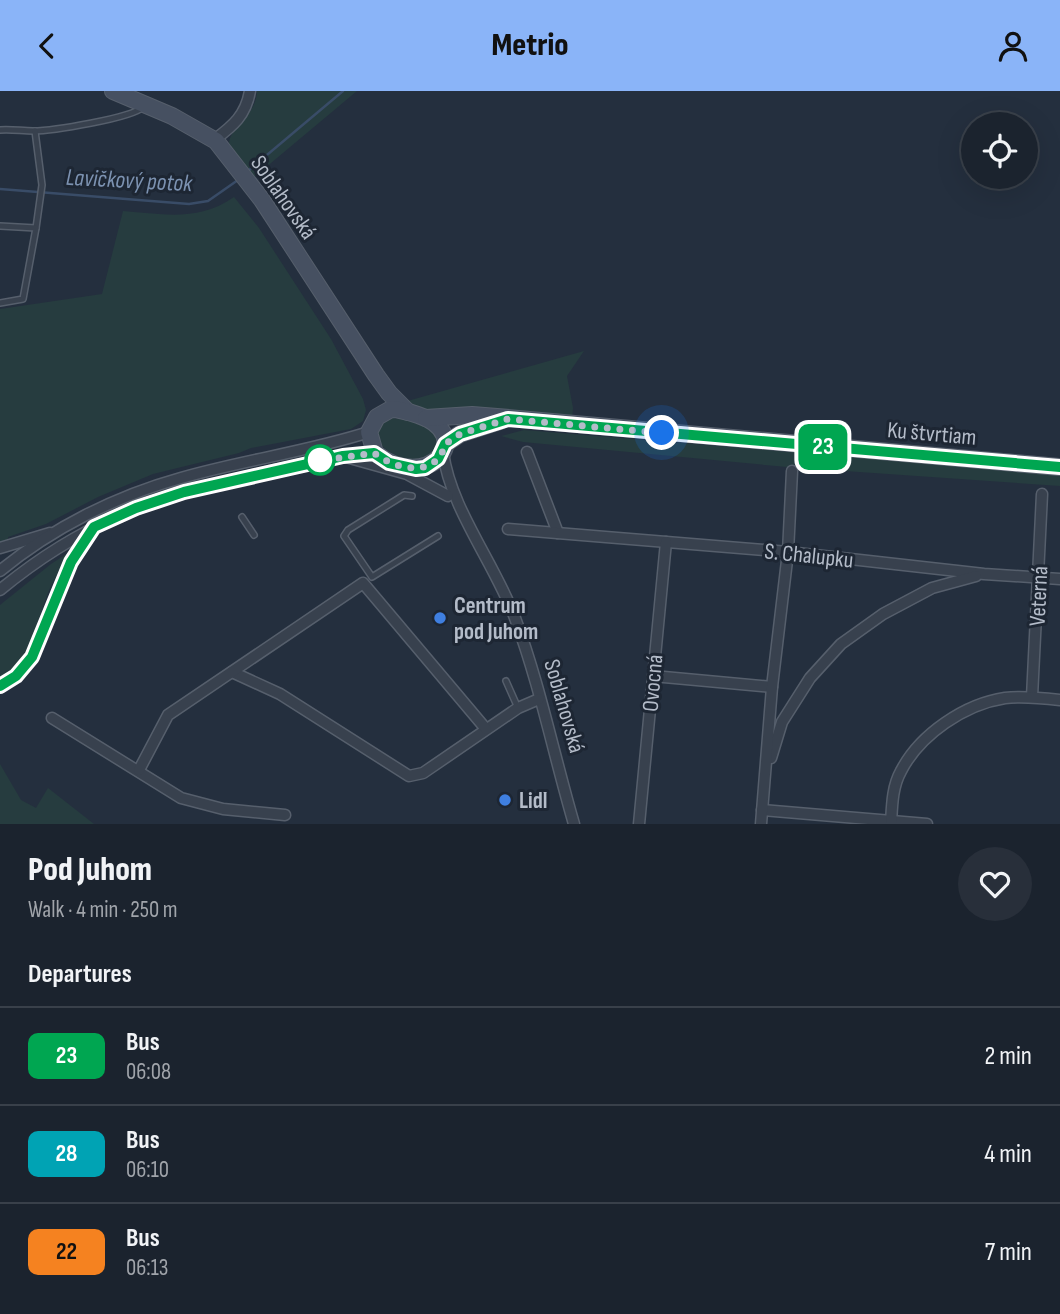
<!DOCTYPE html>
<html lang="en">
<head>
<meta charset="utf-8">
<style>
  body { margin:0; font-family:"Sofia Sans Condensed",sans-serif; background:#282f3a; color:#f1f3f6; height:100vh; display:flex; flex-direction:column; font-size:26px; white-space:nowrap }
  * { box-sizing:border-box; margin:0 }
  p { font-size:23px; color:#a0a4aa }
  .icon { flex:none; width:38px; height:38px; fill:none; stroke:currentColor; stroke-width:2; stroke-linecap:round; stroke-linejoin:round }
  .map { position:relative; height:733px; overflow:hidden }
  .sheet { display:flex; flex-direction:column; background:#1b232e; flex:1 }
  .sheet>* { flex:none }
  .badge { padding:0 14px; border-radius:10px; font-size:24px; line-height:46px }
  .fabs { position:absolute; left:961px; top:21px; display:grid; gap:14px }
  .fabs a { display:grid; place-items:center; width:77px; height:77px; border-radius:50%; background:#1b232e; box-shadow:0 7px 28px #0002,0 0 0 2px #39404a; font-size:35px }
  .you { position:absolute; width:35px; height:35px; margin:-18px; border:5px solid #fff; border-radius:50%; background:#1a73e8; box-shadow:0 0 0 10px #1a73e833 }
  .map>.badge { position:absolute; translate:-50% -50%; box-shadow:0 0 0 4px #fff }
  h2 { padding:0 28px; font-size:26px; line-height:63px }
  .round { display:grid; place-items:center; flex:none; width:74px; height:74px; border-radius:37px; background:#282f3a }
  .headline { display:flex; align-items:center; justify-content:space-between; height:119px; padding:0 28px }
  h1 { font-size:33px; font-weight:800; line-height:52px }
  ul { padding:0; list-style:none }
  li { display:flex; align-items:center; gap:21px; height:98px; padding:0 28px; border-top:2px solid #39404a }
  li div { flex:1 }
  li b { display:block; font-size:26px }
  li em { font-style:normal }
  li .badge { min-width:77px; font-weight:700; text-align:center }
  header { display:flex; justify-content:space-between; align-items:center; height:91px; padding:0 28px; background:#8ab4f8; color:#111; font-size:32px; font-weight:800 }
  .map>svg:first-child { display:block }
  .green { fill:#263c3f }
  .lines { fill:none; stroke-linecap:round; stroke-linejoin:round }
  .stream { stroke:#394c67; stroke-width:2.5 }
  .lane-casing { stroke:#565f6c; stroke-width:8 }
  .street-casing { stroke:#565f6c; stroke-width:13 }
  .secondary-casing { stroke:#565f6c; stroke-width:18 }
  .lane { stroke:#38414e; stroke-width:5 }
  .street { stroke:#38414e; stroke-width:10 }
  .secondary { stroke:#465061; stroke-width:16 }
  .line-casing { stroke:#fff; stroke-width:16 }
  .line { stroke:#00a651; stroke-width:10 }
  .walk { stroke:#b4bcc9; stroke-width:7; stroke-dasharray:0 12.6 }
  .stop-dot { fill:#fff; stroke:#00a651; stroke-width:3.5 }
  .shop-dot { fill:#3f7fe0; stroke:#1d2633; stroke-width:2.5 }
  .labels { text-anchor:middle; stroke-width:6; stroke-linejoin:round; paint-order:stroke }
  .street-label { font-size:23px; fill:#b4bcc9; stroke:#1d2633 }
  .poi-label { font-size:23px; font-weight:bold; fill:#b4bcc9; stroke:#1d2633; text-anchor:start }
  .water-label { font-size:24px; font-style:italic; fill:#7c92b1; stroke:#1d2633 }
</style>
</head>
<body>
<header><svg class="icon" aria-label="back" viewBox="0 0 24 24"><path d="M15 5l-7 7 7 7"/></svg>Metrio<svg class="icon" aria-label="person" viewBox="0 0 24 24"><circle cx="12" cy="8" r="4"/><path d="M4 21q1-7 8-7t8 7"/></svg></header>
<div class="map">
<svg width="1060" height="733" viewBox="0 0 1060 733">
  <rect width="100%" height="100%" fill="#242f3e"/>
  <!-- green -->
  <g class="green">
    <path d="M257,0H357L252,88L229,55C228,35 256,27 257,0Z"/>
    <path d="M234,106L259,137L331,248L363,308L366,319L363,330L351,338L251,357L239,362L153,383L98,406L46,433L8,446V449L0,452V218L102,203L123,120C164,123 198,131 234,106Z"/>
    <path d="M584,260L567,285L573,317L572,328L418,320L404,311Z"/>
    <path d="M390,327C406,328 447,335 435,359C433,363 428,367 423,369C401,374 353,346 390,327Z"/>
    <path d="M524,339L1060,383V395L787,376L523,351L501,345Z"/>
    <path d="M68,462C62,474 56,485 50,497C36,530 32,568 0,588V514L51,473Z"/>
    <path d="M0,673L21,709L36,717L48,697L94,733H0Z"/>
  </g>
  <g class="lines">
    <!-- stream -->
    <g class="stream">
      <path d="M248,80L343,0"/>
      <path d="M0,98L189,113L208,110L238,89"/>
    </g>
    <!-- lane casing -->
    <g class="lane-casing">
      <g id="lane">
        <path d="M0,39C11,38 22,40 33,40C52,40 132,27 143,16"/>
        <path d="M35,40L42,94L36,137"/>
        <path d="M0,135L36,137L23,208L0,212"/>
        <path d="M412,405L404,404L348,439L344,445L372,486L438,445"/>
        <path d="M242,426L254,444"/>
        <path d="M506,590L518,617"/>
      </g>
    </g>
    <!-- street casing -->
    <g class="street-casing">
      <g id="street">
        <path d="M214,49C233,35 246,24 250,0"/>
        <path d="M443,361C450,417 495,473 515,527C540,594 554,665 574,733"/>
        <path d="M527,361L558,442"/>
        <path d="M346,366L407,383L448,405"/>
        <path d="M508,438L788,461L984,483L1060,488"/>
        <path d="M0,457L50,442"/>
        <path d="M0,480C52,437 116,405 181,387C243,369 307,361 369,341"/>
        <path d="M0,499C81,432 149,409 249,385C291,375 332,366 375,362"/>
        <path d="M232,581L280,603L409,685L423,682L518,617L539,608"/>
        <path d="M653,585L772,596"/>
        <path d="M0,595L16,585L32,566L71,471L94,436"/>
        <path d="M1032,606L1042,403"/>
        <path d="M52,627L181,707L223,718L285,724"/>
        <path d="M771,667L782,631L810,587L841,553L883,523L932,497L976,485"/>
        <path d="M139,679L168,624L363,492L486,638"/>
        <path d="M762,719L927,733"/>
        <path d="M639,733L666,451"/>
        <path d="M761,733L772,596L788,461L792,380"/>
        <path d="M891,733C892,715 892,696 901,680C920,643 965,613 1005,607C1024,605 1042,607 1060,609"/>
      </g>
    </g>
    <!-- secondary casing -->
    <g class="secondary-casing">
      <g id="secondary">
        <path d="M113,0L172,25L216,50L262,109L376,284L389,302L408,321"/>
        <path d="M391,318C400,318 409,321 418,324C479,345 427,404 375,362L369,341L377,326Z"/>
        <path d="M426,327L472,324L497,326L1060,376"/>
        <path d="M445,353L460,343L500,330"/>
      </g>
    </g>
    <!-- lane -->
    <use href="#lane" class="lane"/>
    <!-- street -->
    <use href="#street" class="street"/>
    <!-- secondary -->
    <use href="#secondary" class="secondary"/>
  </g>
  <g class="lines">
    <!-- line casing -->
    <g class="line-casing">
      <path id="line" d="M0,595L16,585L32,566L71,471L94,436L136,417L184,401L343,365L374,362L389,372L416,378L425,377L438,368L445,353L460,343L508,328L1060,376"/>
    </g>
    <!-- line -->
    <use href="#line" class="line"/>
    <!-- walk -->
    <path class="walk" d="M320,369L317,370L374,362C396,379 437,388 445,353L460,343L508,328L662,342"/>
  </g>
  <!-- markers -->
  <circle class="stop-dot" cx="320" cy="369" r="14"/>
  <g class="shop-dot">
    <circle cx="440" cy="527" r="7"/>
    <circle cx="505" cy="709" r="7"/>
  </g>
  <g class="labels">
    <!-- street labels -->
    <g class="street-label">
      <text transform="translate(284 106) rotate(55)" y="8">Soblahovská</text>
      <text transform="translate(932 342) rotate(5)" y="8">Ku štvrtiam</text>
      <text transform="translate(809 464) rotate(6)" y="8">S. Chalupku</text>
      <text transform="translate(1038 505) rotate(-87)" y="8">Veterná</text>
      <text transform="translate(652 592) rotate(-85)" y="8">Ovocná</text>
      <text transform="translate(565 615) rotate(74)" y="8">Soblahovská</text>
    </g>
    <!-- poi labels -->
    <g class="poi-label">
      <text x="454" y="522">Centrum<tspan x="454" dy="26">pod Juhom</tspan></text>
      <text x="519" y="717">Lidl</text>
    </g>
    <!-- water labels -->
    <g class="water-label">
      <text transform="translate(129 89) rotate(3)" y="8">Lavičkový potok</text>
    </g>
  </g>
</svg>
<div class="fabs">
<a><svg class="icon" aria-label="locate" viewBox="0 0 24 24"><circle cx="12" cy="12" r="6"/><path d="M12 2v4M12 18v4M2 12h4M18 12h4"/></svg></a>
</div>
<div class="you" style="left:662px;top:342px"></div>
<b class="badge" style="left:823px;top:356px;background:#00a651;color:#fff">23</b>
</div>
<section class="sheet">
<div class="headline"><div><h1>Pod Juhom</h1><p>Walk · 4 min · 250 m</p></div><a class="round"><svg class="icon" aria-label="heart" viewBox="0 0 24 24"><path d="M12 20l-8-8c-3-5 5-10 8-4 3-6 11-1 8 4z"/></svg></a></div>
<h2>Departures</h2>
<ul>
<li><span class="badge" style="background:#00a651;color:#fff">23</span><div><b>Bus</b><p>06:08</p></div><em>2 min</em></li>
<li><span class="badge" style="background:#00a3b4;color:#fff">28</span><div><b>Bus</b><p>06:10</p></div><em>4 min</em></li>
<li><span class="badge" style="background:#f58220;color:#111">22</span><div><b>Bus</b><p>06:13</p></div><em>7 min</em></li>
</ul>
</section>
</body>
</html>
